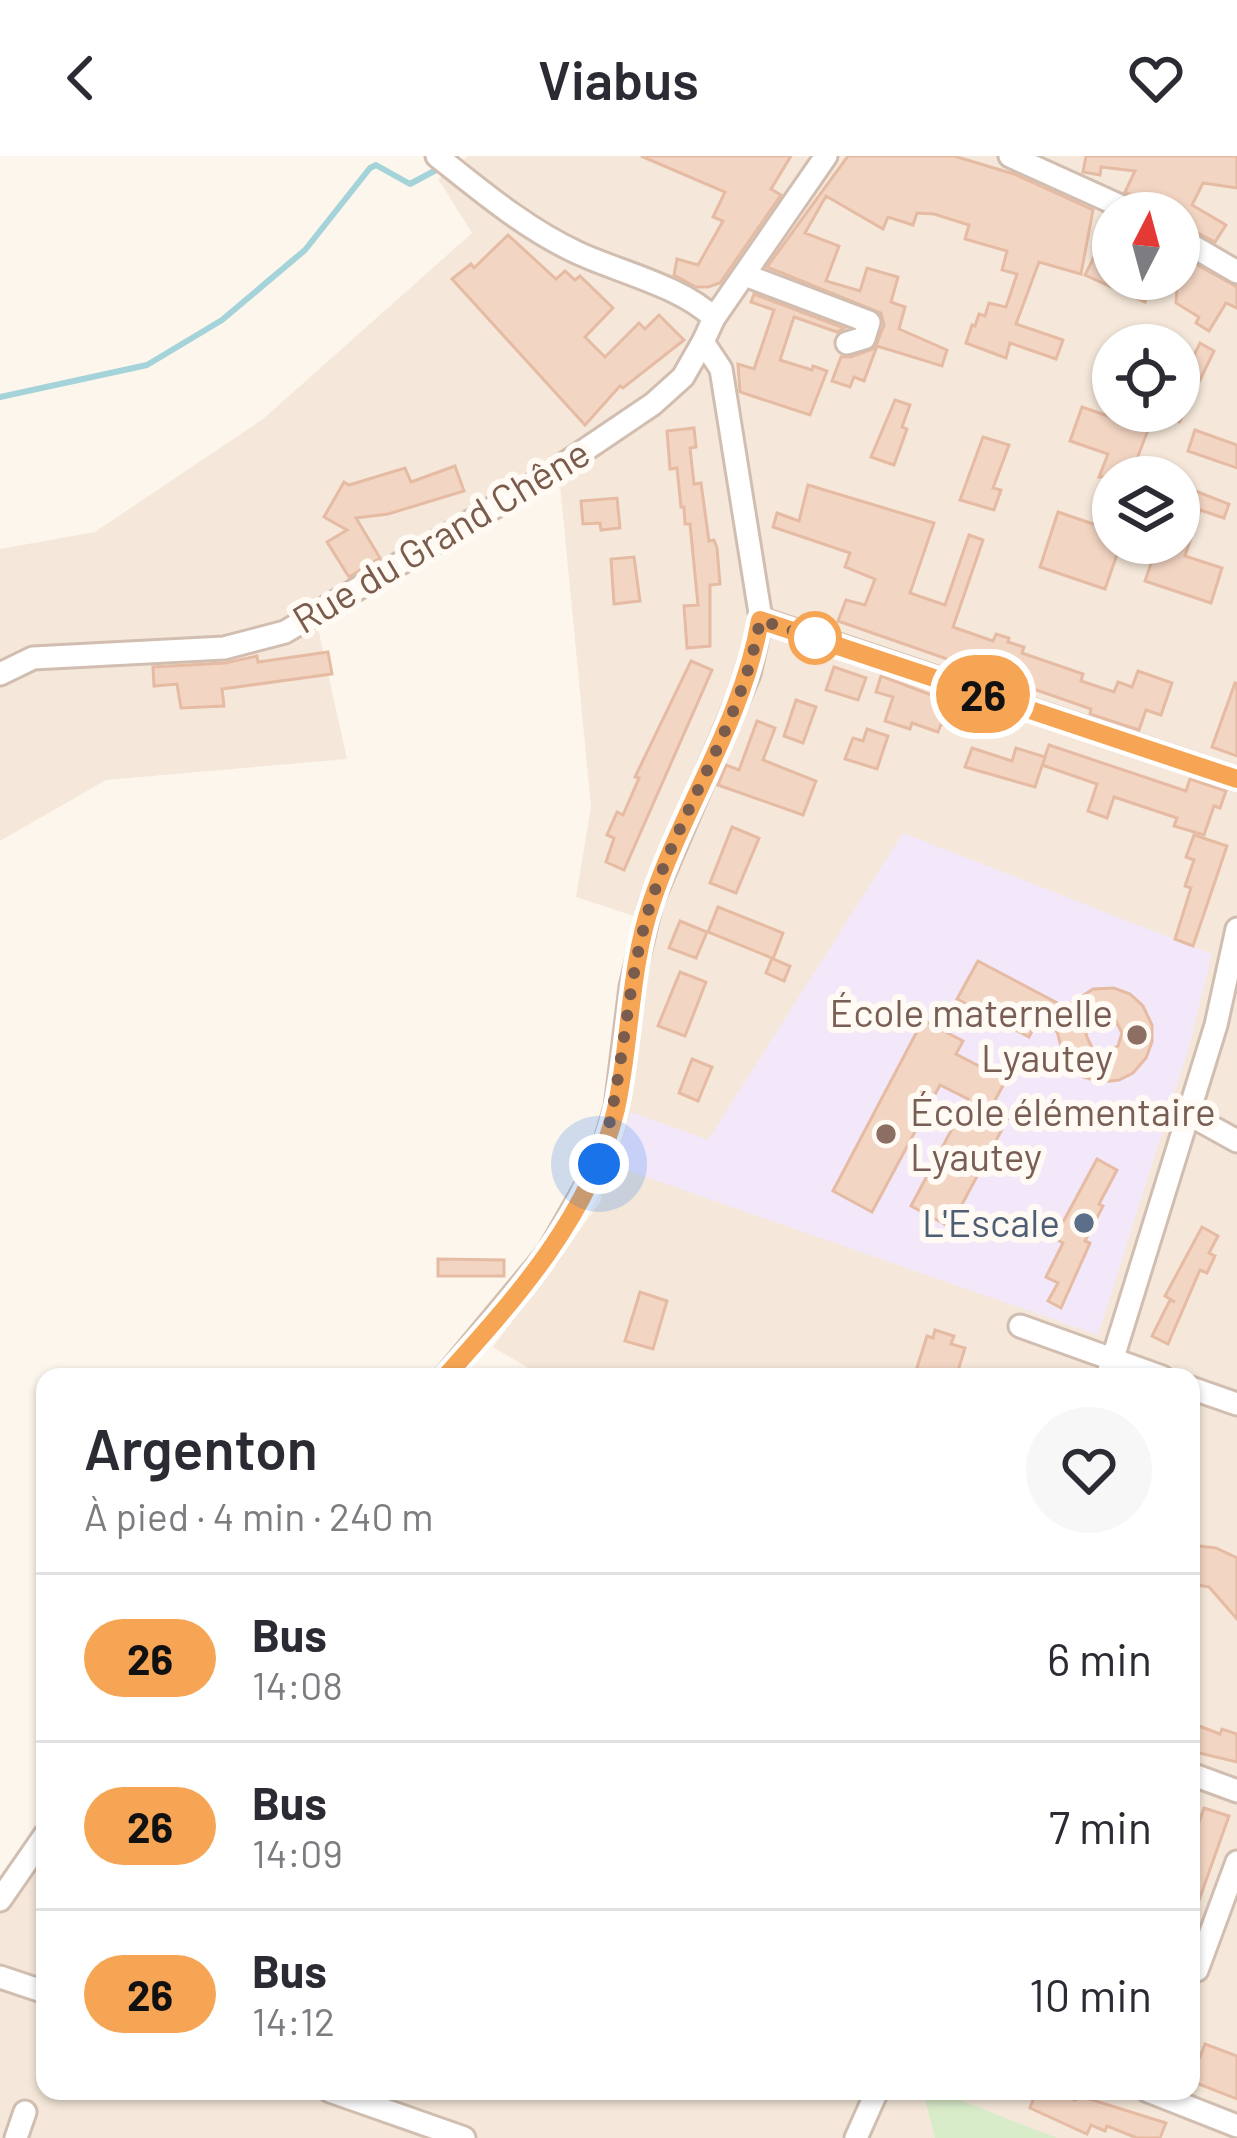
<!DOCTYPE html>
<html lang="fr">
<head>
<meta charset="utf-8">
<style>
  body { margin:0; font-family:Barlow,sans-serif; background:#f7f7f7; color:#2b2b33; height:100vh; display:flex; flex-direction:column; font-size:45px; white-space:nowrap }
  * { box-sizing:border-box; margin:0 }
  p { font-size:39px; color:#7c7c81 }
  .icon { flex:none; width:66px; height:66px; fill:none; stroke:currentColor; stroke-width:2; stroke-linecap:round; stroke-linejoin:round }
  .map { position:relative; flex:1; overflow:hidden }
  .sheet { position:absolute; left:36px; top:1212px; width:1164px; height:732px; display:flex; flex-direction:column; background:#fff; border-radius:24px; box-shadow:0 3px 9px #0004 }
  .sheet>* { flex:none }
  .badge { padding:0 24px; border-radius:39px; font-size:42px; line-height:78px }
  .needle { width:78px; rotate:6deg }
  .tools { position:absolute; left:1092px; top:36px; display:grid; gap:24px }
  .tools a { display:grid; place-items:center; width:108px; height:108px; border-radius:50%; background:#fff; box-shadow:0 3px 9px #0004; font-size:60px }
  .you { position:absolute; width:60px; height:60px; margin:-30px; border:9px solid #fff; border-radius:50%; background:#1a73e8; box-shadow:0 0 0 18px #1a73e833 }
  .map>.badge { position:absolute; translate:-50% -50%; box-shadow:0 0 0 6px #fff }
  .round { display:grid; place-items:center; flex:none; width:126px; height:126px; border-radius:63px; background:#f7f7f7 }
  .head { display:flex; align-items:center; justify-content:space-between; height:204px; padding:0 48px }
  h1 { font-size:57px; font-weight:600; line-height:90px }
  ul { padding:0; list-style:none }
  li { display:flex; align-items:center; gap:36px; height:168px; padding:0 48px; border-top:3px solid #e1e1e2 }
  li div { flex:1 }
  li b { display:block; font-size:45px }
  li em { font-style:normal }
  li .badge { min-width:132px; font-weight:700; text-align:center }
  header { display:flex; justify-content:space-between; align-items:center; height:156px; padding:0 48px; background:#fff; font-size:54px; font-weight:600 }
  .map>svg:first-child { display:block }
  .residential { fill:#f5e8da; fill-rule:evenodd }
  .education { fill:#f3e8fa }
  .green { fill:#d8ecc9 }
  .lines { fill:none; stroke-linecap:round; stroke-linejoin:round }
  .stream { stroke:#a5d3da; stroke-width:6 }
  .building { fill:#f3d5c3; stroke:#e6bba3; stroke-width:3; fill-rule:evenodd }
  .street-casing { stroke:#d1beb0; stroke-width:27 }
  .street { stroke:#fff; stroke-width:21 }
  .line-casing { stroke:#fff; stroke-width:27 }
  .line { stroke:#f6a554; stroke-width:18 }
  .walk { stroke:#7a5c4d; stroke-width:12; stroke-dasharray:0 21.6 }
  .stop-dot { fill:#fff; stroke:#f6a554; stroke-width:6 }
  .education-dot { fill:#8d6e63; stroke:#fffaf3; stroke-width:4.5 }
  .service-dot { fill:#5c6f8a; stroke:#fffaf3; stroke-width:4.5 }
  .labels { text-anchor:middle; stroke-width:12; stroke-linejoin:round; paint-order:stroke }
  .street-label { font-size:39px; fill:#7a5c4d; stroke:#fffaf3 }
  .education-label { font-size:39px; fill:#785e54; stroke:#fffaf3; text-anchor:end }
  .service-label { font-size:39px; fill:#4e5e75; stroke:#fffaf3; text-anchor:end }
</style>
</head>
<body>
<header><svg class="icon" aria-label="back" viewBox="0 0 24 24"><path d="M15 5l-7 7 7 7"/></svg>Viabus<svg class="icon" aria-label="heart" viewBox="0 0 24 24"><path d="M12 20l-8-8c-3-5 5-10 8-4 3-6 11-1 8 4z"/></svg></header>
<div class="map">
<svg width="1237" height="1982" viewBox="0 0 1237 1982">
  <rect width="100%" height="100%" fill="#fdf6ec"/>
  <!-- residential -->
  <path class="residential" d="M468,0H1237V1982H0V1757L45,1690V1935H1191V1221H543L493,1191L601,1045L621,825L637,761L576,741L591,651L560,328L353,447L318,472L347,603L106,624L0,685V393L95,376L263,263L472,77L438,23ZM1113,57H1179V123H1113ZM1113,189H1179V255H1113ZM1113,321H1179V387H1113Z"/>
  <!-- education -->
  <path class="education" d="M903,677L1212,798L1187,898L1098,1179L615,1010L631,956L708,984Z"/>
  <!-- green -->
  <path class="green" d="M923,1935H937L1057,1982H935Z"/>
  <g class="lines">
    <!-- stream -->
    <path class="stream" d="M0,241L147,209L222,164L305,94L370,12L376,9L410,28L436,14"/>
  </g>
  <!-- building -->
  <g class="building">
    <path d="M641,0H791L771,33L781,39L720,127L708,131H696L674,119L677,103L698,109L723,65L713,61L725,36Z"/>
    <path d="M848,0H954L1014,18L1093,54L1081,118L1039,106L1016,168L1063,184L1056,203L1010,187L1006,202L966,187L972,169L975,170L979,158L985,160L989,147L1006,151L1017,118L1002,114L1007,95L965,83L969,69L934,58L917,57L913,69L888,61L883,73L826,40L805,77L839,90L826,125L860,135L867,112L898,121L891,146L905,151L899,173L947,194L942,210L877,190L864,225L854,221L850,231L832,225L841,201H851L875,192L884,169L881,157L767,111Z"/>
    <path d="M1086,0H1237V32L1203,27L1192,49L1226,69L1215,86L1179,67V57H1151L1147,47L1125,36L1135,15L1101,11L1100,19L1083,16Z"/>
    <path d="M1113,63V123H1154L1145,146L1085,119Z"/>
    <path d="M508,79L556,123L565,115L575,124L580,120L613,152L585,181L605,201L639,167L645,173L659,159L684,184L623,232L620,230L585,269L452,123L471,108L474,112Z"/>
    <path d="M1179,99L1237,131V152L1226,147L1209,175L1196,167L1199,161L1176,147Z"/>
    <path d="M754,138L844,172L837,176L794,161L780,204L812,214L813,210L827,215L810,259L740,236L738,208L754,213L774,154L751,146Z"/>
    <path d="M1200,187L1214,195L1179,267V229Z"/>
    <path d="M895,244L910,249L902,271L907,273L894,309L871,301Z"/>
    <path d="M1082,251L1148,274L1130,321H1099L1108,298L1070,285Z"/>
    <path d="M694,272L696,291L690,292L694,328L701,327L709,385L714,384L717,392L720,428L710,429V490L687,492L684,450L698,449L690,368H685L684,351H681L677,312L670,313L667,275Z"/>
    <path d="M1195,274L1237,289V312L1188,295Z"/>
    <path d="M983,281L1009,289L993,332L1001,334L994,354L960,344Z"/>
    <path d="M455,310L464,335L388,358L356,362L380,402L349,421L327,386L347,374L324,361L344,326L349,329L405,312L411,326Z"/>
    <path d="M1111,327L1113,387H1121L1105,433L1040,411L1058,356L1096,369Z"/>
    <path d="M808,329L934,367L910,437L945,449L969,379L983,384L953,471L993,485L996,478L1009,482L1008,486L1024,491L1022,497L1083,518L1081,525L1114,536L1118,526L1132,531L1138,515L1172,527L1161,559L1146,554L1139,574L1090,558L1091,553L838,465L846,444L865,449L875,423L845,411L850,397L773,371L777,357L799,365Z"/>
    <path d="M1190,333L1229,348L1224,362L1200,354L1185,400L1222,412L1211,447L1145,425L1158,387H1179V365Z"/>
    <path d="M617,342L620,372L601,374L600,367L583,368L581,345Z"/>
    <path d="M634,401L640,445L614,448L611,403Z"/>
    <path d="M328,496L332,518L222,533L224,550L181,552L177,528L154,530L153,511L225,507L257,500L258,506Z"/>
    <path d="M691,505L712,514L624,714L606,706L614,682L607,679L617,656L623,659L639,622L635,621Z"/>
    <path d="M834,511L866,522L858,544L826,534Z"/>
    <path d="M881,520L974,555L967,576L941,568L938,576L912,567L910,573L885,565L893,541L876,536Z"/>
    <path d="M1235,527H1237V600L1212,591Z"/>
    <path d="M796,544L816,551L803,587L784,580Z"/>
    <path d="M757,565L775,572L763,604L816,625L803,659L718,629L726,609L739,614Z"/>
    <path d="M867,573L888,580L877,613L845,603L853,582L863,585Z"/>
    <path d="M1049,589L1186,635L1190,623L1226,635L1220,652L1214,650L1204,679L1174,670L1177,662L1114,641L1107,662L1088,655L1097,628L1042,609Z"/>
    <path d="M972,592L1012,605L1016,592L1045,601L1035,631L965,611Z"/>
    <path d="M732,671L759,682L736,737L710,727Z"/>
    <path d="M1194,679L1227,690L1193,790L1175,783L1191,732L1185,730L1194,704L1186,701Z"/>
    <path d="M718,751L783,777L773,803L790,810L784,825L766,817L772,802L708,776Z"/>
    <path d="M680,765L707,776L696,802L669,792Z"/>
    <path d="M978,805L1065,851L1093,833L1114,832L1130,838L1143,850L1152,869V886L1146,902L1133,917L1119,924L1101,926L1083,921L1064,902L1057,875L1033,873L1029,881L957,843ZM1103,860L1116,865L1122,877L1118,890L1105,896L1092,892L1086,879L1091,866Z"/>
    <path d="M680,816L706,826L685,880L658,870Z"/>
    <path d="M923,864L963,885L956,898L1006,924L989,955L1007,964L950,1071L911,1050L968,943L940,929L872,1056L833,1035Z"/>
    <path d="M692,903L712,911L698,945L679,937Z"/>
    <path d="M1097,1003L1117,1014L1099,1048L1103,1050L1085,1085L1090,1087L1061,1152L1048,1145L1058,1127L1046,1121L1063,1087L1049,1079L1056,1065L1062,1068Z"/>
    <path d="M1202,1071L1218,1080L1209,1097L1215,1100L1207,1117L1200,1114L1168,1188L1152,1180L1170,1144L1175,1146L1165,1140Z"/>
    <path d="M438,1103L504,1104V1120H438Z"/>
    <path d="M640,1136L667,1145L653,1193L625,1185Z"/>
    <path d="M935,1174L954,1180L951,1188L965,1192L956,1221H914L927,1180L933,1182Z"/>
    <path d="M1191,1389L1216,1392L1237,1402V1463L1209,1431L1191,1428Z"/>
    <path d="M1191,1567L1220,1578L1222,1573L1237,1578V1606L1191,1595Z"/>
    <path d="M1204,1652L1229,1660L1193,1761L1191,1689Z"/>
    <path d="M1205,1888L1237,1900V1943L1191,1925V1897L1200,1901Z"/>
    <path d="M1036,1935H1052L1075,1944L1077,1939L1166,1967L1160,1982H1137L1107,1970L1105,1975L1091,1969L1087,1978L1030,1952Z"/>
  </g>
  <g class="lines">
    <!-- street casing -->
    <g class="street-casing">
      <g id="street">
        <path d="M437,0C481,35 526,73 578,97C619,116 681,130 714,162"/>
        <path d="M1010,0L1136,57"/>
        <path d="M1179,82L1237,116"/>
        <path d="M745,119L869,166L864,182L847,187"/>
        <path d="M761,463L1237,623"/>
        <path d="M0,518L33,502L224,492L285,476L545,321L653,248L683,221L703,186"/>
        <path d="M1190,959L1237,985"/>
        <path d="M1020,1170L1162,1221"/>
        <path d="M445,1221L548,1097L599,1008L616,951L631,831L651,747L749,518L761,463L721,213L703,186L714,162L826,0"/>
        <path d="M1107,1221L1216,869L1237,773"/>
        <path d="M1191,1232L1237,1248"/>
        <path d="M1191,1618L1237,1635"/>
        <path d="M0,1744L45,1679"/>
        <path d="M1197,1814L1237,1706"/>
        <path d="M0,1821L45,1836"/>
        <path d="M330,1935L464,1982"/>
        <path d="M1148,1935L1237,1970"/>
        <path d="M16,1982L25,1956"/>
        <path d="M856,1982L877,1935"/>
      </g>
    </g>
    <!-- street -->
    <use href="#street" class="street"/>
  </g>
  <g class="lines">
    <!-- line casing -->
    <g class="line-casing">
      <path id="line" d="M445,1221C516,1142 591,1059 616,953C631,884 629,813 652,745C684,650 743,563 760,464L1237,623"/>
    </g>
    <!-- line -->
    <use href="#line" class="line"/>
    <!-- walk -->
    <path class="walk" d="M599,1008C625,922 624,832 651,746C682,650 743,564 760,464L832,488L815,482"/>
  </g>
  <!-- markers -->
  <circle class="stop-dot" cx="815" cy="482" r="24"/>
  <g class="education-dot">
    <circle cx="1137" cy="879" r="12"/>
    <circle cx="886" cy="978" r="12"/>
  </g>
  <circle class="service-dot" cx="1084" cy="1067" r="12"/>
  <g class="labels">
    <!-- street labels -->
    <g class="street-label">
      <text transform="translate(441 380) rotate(-31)" y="14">Rue du Grand Chêne</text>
    </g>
    <!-- education labels -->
    <g class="education-label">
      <text x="1113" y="871">École maternelle<tspan x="1113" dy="45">Lyautey</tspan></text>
      <text x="910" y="970" text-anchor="start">École élémentaire<tspan x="910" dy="45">Lyautey</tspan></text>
    </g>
    <!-- service labels -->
    <g class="service-label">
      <text x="1060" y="1081">L'Escale</text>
    </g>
  </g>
</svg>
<div class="tools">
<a><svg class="needle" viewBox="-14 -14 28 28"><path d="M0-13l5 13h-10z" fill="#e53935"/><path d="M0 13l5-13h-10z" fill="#7c7c81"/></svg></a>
<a><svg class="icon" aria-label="locate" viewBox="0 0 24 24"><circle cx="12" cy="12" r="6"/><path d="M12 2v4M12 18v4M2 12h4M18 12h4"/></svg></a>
<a><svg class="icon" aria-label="layers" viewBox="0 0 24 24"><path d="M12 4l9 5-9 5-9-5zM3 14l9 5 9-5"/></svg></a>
</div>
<div class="you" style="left:599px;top:1008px"></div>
<b class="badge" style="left:983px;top:538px;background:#f6a554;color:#111">26</b>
<section class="sheet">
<div class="head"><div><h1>Argenton</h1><p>À pied · 4 min · 240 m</p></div><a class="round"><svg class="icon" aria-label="heart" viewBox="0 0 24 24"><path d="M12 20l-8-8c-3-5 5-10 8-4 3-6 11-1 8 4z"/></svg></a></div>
<ul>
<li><span class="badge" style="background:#f6a554;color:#111">26</span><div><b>Bus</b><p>14:08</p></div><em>6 min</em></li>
<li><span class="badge" style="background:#f6a554;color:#111">26</span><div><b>Bus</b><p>14:09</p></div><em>7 min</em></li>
<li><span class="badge" style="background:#f6a554;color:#111">26</span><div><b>Bus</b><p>14:12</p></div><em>10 min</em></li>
</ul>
</section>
</div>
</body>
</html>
